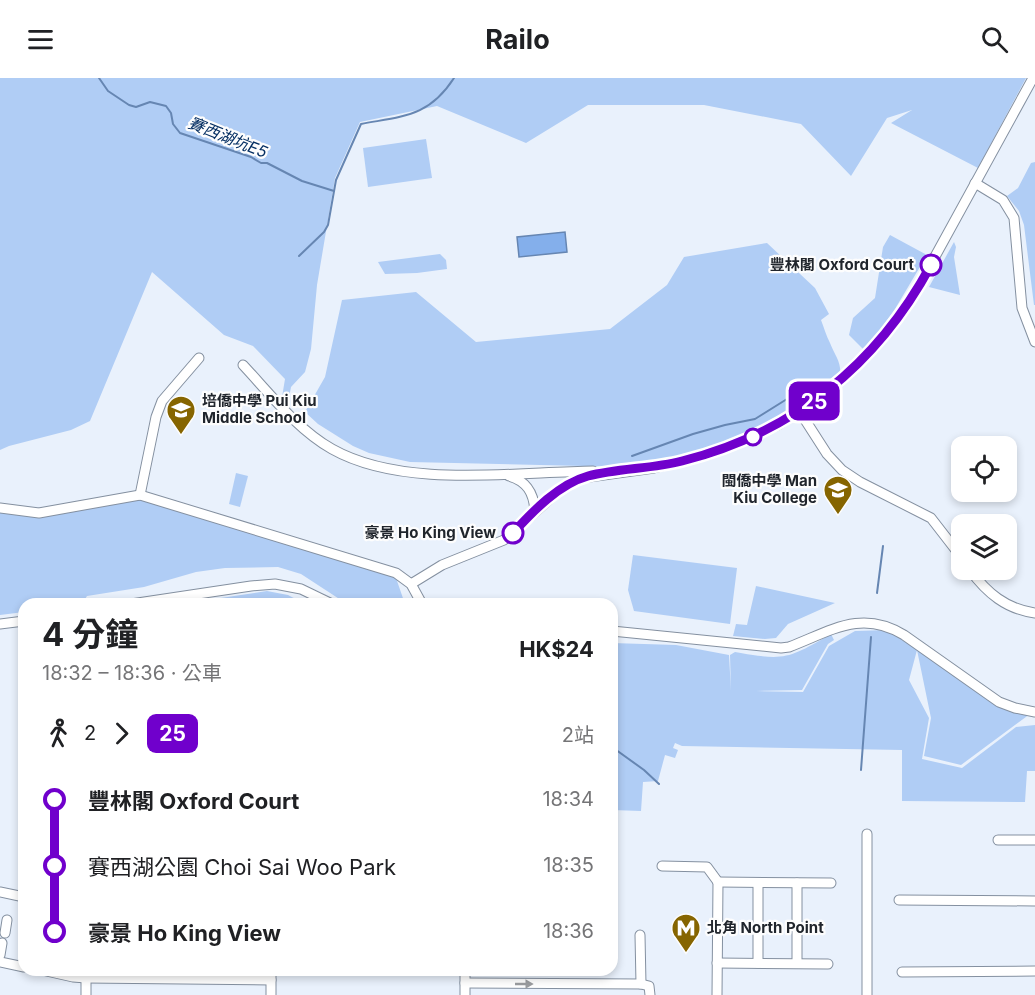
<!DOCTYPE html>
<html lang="zh-TW">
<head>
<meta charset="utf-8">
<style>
  body { margin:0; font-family:Inter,"Noto Sans TC",sans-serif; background:#f2f2f2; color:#202124; height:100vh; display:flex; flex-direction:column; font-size:22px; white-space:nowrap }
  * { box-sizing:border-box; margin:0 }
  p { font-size:20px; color:#757577 }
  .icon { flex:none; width:33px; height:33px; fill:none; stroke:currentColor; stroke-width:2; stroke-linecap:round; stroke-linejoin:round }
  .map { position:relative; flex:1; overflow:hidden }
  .details { position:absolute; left:18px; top:520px; width:600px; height:378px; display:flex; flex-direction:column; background:#fff; border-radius:18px; box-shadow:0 3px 9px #0003 }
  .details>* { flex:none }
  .badge { padding:0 12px; border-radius:9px; font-size:21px; line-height:39px }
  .tools { position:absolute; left:951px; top:358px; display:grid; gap:12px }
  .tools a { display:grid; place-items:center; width:66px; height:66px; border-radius:12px; background:#fff; box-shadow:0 3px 9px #0003; font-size:30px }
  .map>.badge { position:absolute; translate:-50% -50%; box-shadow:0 0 0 3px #fff }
  .legs { display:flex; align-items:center; gap:9px; height:66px; padding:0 24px; font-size:20px }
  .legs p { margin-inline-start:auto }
  .summary { display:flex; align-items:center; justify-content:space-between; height:102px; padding:0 24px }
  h1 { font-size:33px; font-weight:700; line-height:45px }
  ul { padding:0 24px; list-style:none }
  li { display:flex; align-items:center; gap:21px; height:66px; font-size:22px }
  li i { display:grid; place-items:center; width:9px; height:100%; margin:0 8px; background:currentColor }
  li i::after { content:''; width:15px; height:15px; margin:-8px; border:4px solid; border-radius:50%; background:#fff }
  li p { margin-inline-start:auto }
  li:first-child i { background:linear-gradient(#0000 50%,currentColor 0) }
  li:last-child i { background:linear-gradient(currentColor 50%,#0000 0) }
  header { display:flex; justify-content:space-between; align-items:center; height:78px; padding:0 24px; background:#fff; font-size:27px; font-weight:700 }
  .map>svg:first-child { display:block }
  .green { fill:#b0cdf5 }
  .water { fill:#84afeb; stroke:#6686b2; stroke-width:1.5 }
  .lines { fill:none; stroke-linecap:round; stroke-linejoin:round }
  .stream { stroke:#6686b2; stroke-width:2 }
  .minor-casing { stroke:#8490a0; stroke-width:11 }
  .minor { stroke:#fff; stroke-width:9 }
  .oneway { fill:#9b9da0 }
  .line-1-casing { stroke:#fff; stroke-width:14 }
  .line-1 { stroke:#7000cc; stroke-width:9 }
  .stop-1-dot { fill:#fff; stroke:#7000cc; stroke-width:3 }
  .labels { text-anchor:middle; stroke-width:4.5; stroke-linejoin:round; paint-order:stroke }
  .stop-label { font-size:15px; font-weight:bold; fill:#20252c; stroke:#fdfdfd; text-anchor:end }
  .poi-label { font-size:15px; font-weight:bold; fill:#20252c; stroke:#fdfdfd; text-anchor:start }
  .water-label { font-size:16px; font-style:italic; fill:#042e62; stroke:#fdfdfd }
</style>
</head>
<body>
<header><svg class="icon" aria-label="menu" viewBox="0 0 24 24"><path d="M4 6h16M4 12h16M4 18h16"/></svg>Railo<svg class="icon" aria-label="search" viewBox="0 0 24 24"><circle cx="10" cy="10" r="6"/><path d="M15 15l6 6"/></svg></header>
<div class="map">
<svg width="1035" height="917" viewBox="0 0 1035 917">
  <rect width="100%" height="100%" fill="#e9f1fc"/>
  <!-- green -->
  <g class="green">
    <path d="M0,0H1026L978,90L891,45L912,32L887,40L851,98L801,46L704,27H588L526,65L437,28L360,44L335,100L317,207L311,271L305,294L291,309L289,320L282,319L285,301L253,268L224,257L152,194L90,343L71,352L9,368L0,372Z"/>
    <path d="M426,61L432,100L368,109L363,70Z"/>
    <path d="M1035,84V227H1034L1024,147L1019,133L1007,118L1018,110L1031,85Z"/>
    <path d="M890,157L927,177L895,231L865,273L849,257L853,240L875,220L883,169Z"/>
    <path d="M954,164L956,169L954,179L960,217L929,209Z"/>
    <path d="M767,165L815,210L829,236L821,242C824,250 826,257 830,265C835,278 842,284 840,299C819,316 790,340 764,350C758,352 752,352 746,354C736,358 728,366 718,370C691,380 656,385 628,389L410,384L369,375L353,368L318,346L305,334L325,299L342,222L416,214L476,264L610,251L667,207L684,179Z"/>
    <path d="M440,176L446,182L447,191L417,195L385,196L378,184Z"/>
    <path d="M236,395L248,398L240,429L229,426Z"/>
    <path d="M140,422L338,480L396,500L405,526H347L301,496L278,489L225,490L196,494L144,509L87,518L82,526H24V534L0,537V433L16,435Z"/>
    <path d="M633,477L737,490L730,546L634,533L628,512Z"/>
    <path d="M756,508L835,525L788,546L776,560L765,561L733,558L736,546L747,547Z"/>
    <path d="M267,513L288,517L305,526H180Z"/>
    <path d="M887,552L960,600L1030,636L961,687L924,678L931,640L917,572L909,602L929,640L922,681L962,690L1016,649L1035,647V693H1027L1025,724L902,723V672L682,668L675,665L673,670L678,672L675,680L665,677L658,703L643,704L641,733L612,732V565L676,567L729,577L731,613L730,577L735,574C785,583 788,581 831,556L834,562L828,566L802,612L756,613L803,614L829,568L855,553Z"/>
  </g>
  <!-- water -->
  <path class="water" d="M565,154L567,174L519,179L517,159Z"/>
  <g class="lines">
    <!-- stream -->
    <g class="stream">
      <path d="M99,0L108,13L129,27L136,29L150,24L166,28L171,35L173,46L180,55L251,79L261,85H267L302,103L334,113"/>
      <path d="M299,178L324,154L328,147L336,102L361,46C403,38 429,39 454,0"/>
      <path d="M632,378L693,356L725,347L755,341L787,321"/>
      <path d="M877,515L883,468"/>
      <path d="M612,669L644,692L659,706"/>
      <path d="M861,692L871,559"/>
    </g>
    <!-- minor casing -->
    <g class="minor-casing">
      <g id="minor">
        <path d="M975,105L1003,122L1014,140L1022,230L1035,264"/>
        <path d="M243,287C270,316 297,351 332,371C403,411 514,394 593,393"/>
        <path d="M800,334L827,376L842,392L860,404L931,440L962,480"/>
        <path d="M509,398C527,403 534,415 535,434"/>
        <path d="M140,417L156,339L162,323L199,280"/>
        <path d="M0,430L39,435L140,417L396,495L411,506L422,526"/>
        <path d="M970,492C987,515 1006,531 1035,535"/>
        <path d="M411,506L442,487L504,462L563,409L582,400L654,390L709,376L778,347L823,317L874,270L915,215L1033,0"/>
        <path d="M131,526L251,508L275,506L301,511L332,526"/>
        <path d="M0,546L24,543"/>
        <path d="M612,553L781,570L789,569C831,553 861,531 904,557L999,624L1015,630L1035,634"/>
        <path d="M867,756V917"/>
        <path d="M998,762H1035"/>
        <path d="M662,788L707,789L718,804"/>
        <path d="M718,804L831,805"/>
        <path d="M0,814L24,819"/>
        <path d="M899,822L1035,823"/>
        <path d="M5,855L7,842"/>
        <path d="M640,857L641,906"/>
        <path d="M0,877L2,865"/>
        <path d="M0,884L24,889"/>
        <path d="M717,885L828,886"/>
        <path d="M758,885V805"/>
        <path d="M797,885V805"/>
        <path d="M42,892L73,899L86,900L271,902"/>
        <path d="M465,892V917"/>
        <path d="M902,894L1035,893"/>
        <path d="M465,905L641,906L649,908L650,917"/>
        <path d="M86,917V892"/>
        <path d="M271,917V892"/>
        <path d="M717,917L718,804"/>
      </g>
    </g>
    <!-- minor -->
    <use href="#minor" class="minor"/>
  </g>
  <!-- one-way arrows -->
  <defs><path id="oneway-solid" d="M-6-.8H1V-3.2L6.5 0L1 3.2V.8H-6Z" transform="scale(1.5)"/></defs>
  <use class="oneway" href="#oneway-solid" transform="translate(524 906)"/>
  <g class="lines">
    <!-- line-1 casing -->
    <g class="line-1-casing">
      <path id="line-1" d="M513,455C533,433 559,406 588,398C619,390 651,391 682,383C793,355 877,287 931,187"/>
    </g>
    <!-- line-1 -->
    <use href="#line-1" class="line-1"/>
  </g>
  <!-- icons -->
  <defs>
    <g id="school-pin" transform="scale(1.5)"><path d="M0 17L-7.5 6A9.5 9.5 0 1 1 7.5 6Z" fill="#866500" stroke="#fdfdfd"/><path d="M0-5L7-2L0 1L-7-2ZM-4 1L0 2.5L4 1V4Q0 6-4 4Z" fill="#fff"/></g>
    <g id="metro-pin" transform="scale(1.5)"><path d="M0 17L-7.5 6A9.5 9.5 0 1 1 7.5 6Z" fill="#866500" stroke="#fdfdfd"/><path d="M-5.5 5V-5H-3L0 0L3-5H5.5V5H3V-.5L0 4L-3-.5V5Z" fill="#fff"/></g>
  </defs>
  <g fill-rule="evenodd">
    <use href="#school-pin" x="181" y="332"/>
    <use href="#school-pin" x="838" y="412"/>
    <use href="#metro-pin" x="686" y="850"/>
  </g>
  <!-- markers -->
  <g class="stop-1-dot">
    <circle cx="931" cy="187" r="10"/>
    <circle cx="753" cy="359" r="8"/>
    <circle cx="513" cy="455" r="10"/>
  </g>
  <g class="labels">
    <!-- stop labels -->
    <g class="stop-label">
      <text x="914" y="192">豐林閣 Oxford Court</text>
      <text x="496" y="460">豪景 Ho King View</text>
    </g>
    <!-- poi labels -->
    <g class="poi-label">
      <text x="202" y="328">培僑中學 Pui Kiu<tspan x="202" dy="17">Middle School</tspan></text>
      <text x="817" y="408" text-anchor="end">閩僑中學 Man<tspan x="817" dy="17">Kiu College</tspan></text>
      <text x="707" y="855">北角 North Point</text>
    </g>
    <!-- water labels -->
    <g class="water-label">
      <text transform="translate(228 59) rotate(22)" y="6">賽西湖坑E5</text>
    </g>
  </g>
</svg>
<div class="tools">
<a><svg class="icon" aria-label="locate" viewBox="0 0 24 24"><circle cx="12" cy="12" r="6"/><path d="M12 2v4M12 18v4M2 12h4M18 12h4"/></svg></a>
<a><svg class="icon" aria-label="layers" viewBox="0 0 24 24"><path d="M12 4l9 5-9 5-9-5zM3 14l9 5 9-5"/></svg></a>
</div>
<b class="badge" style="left:814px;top:323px;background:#7000cc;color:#fff">25</b>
<section class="details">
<div class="summary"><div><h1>4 分鐘</h1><p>18:32 – 18:36 · 公車</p></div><b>HK$24</b></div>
<div class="legs"><svg class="icon" aria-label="walk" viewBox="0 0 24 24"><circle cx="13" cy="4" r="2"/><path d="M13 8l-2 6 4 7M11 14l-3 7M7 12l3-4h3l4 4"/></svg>2<svg class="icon" aria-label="forward" viewBox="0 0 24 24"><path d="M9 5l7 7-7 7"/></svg><b class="badge" style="background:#7000cc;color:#fff">25</b><p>2站</p></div>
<ul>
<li><i style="color:#7000cc"></i><b>豐林閣 Oxford Court</b><p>18:34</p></li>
<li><i style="color:#7000cc"></i><span>賽西湖公園 Choi Sai Woo Park</span><p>18:35</p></li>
<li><i style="color:#7000cc"></i><b>豪景 Ho King View</b><p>18:36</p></li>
</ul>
</section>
</div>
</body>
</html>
